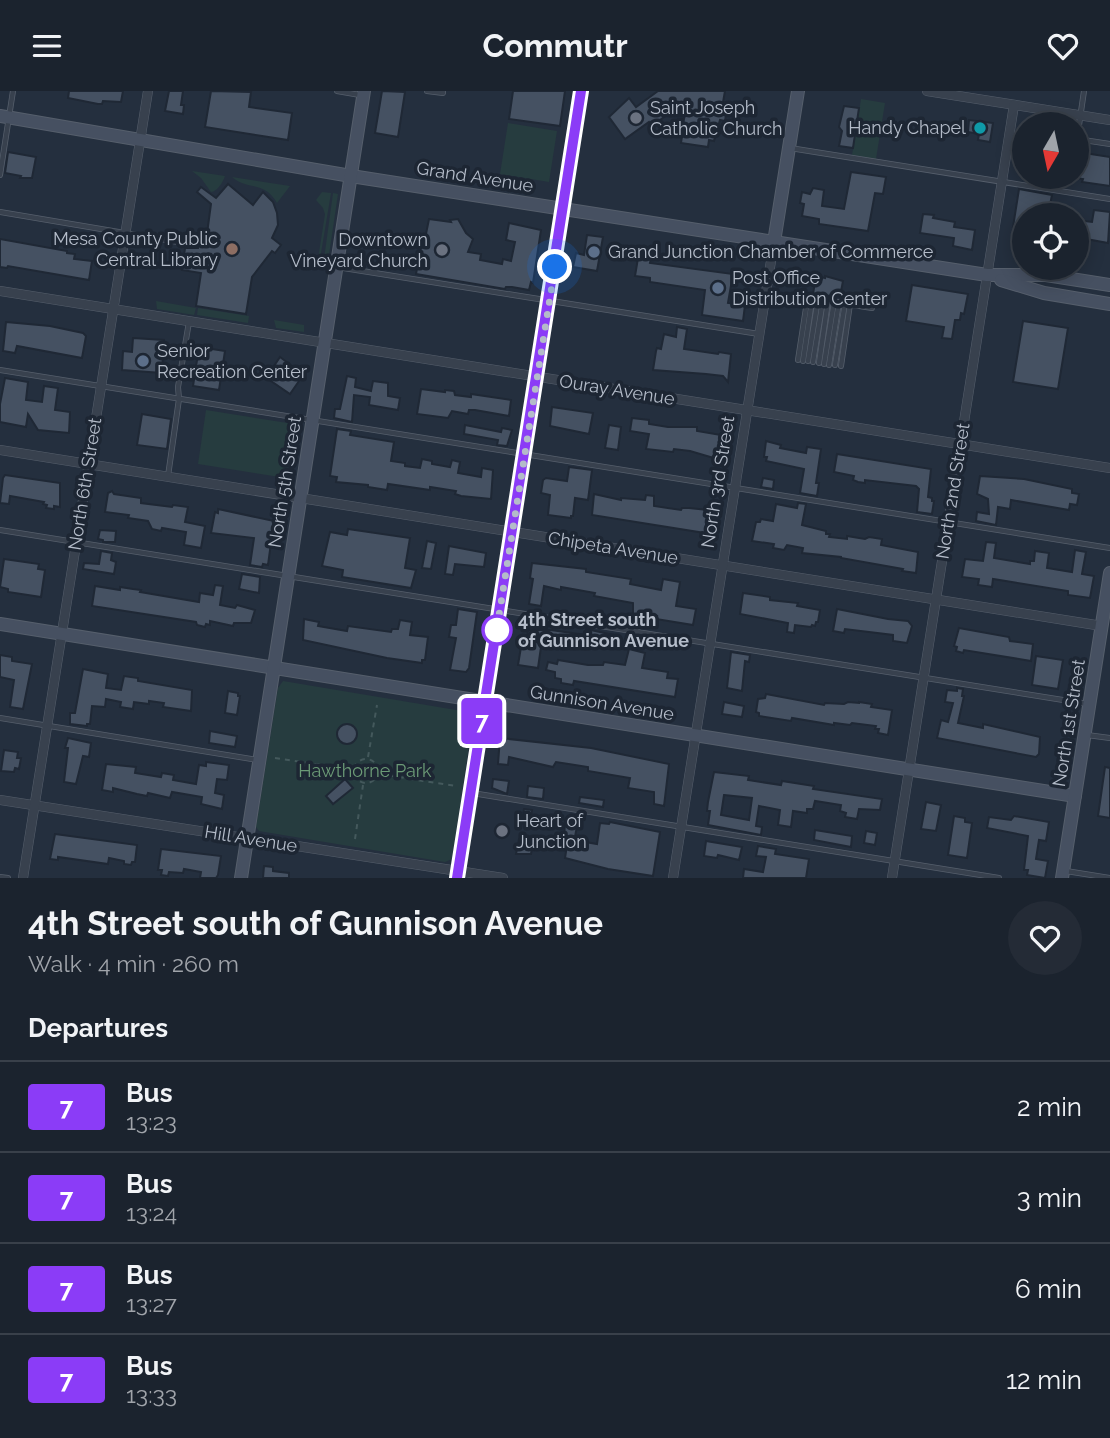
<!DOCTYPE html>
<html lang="en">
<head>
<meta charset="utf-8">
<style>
  body { margin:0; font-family:Raleway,sans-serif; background:#242b36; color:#f1f3f6; height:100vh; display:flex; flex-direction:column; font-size:26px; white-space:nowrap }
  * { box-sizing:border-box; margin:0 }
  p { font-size:23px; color:#a0a4aa }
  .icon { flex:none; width:38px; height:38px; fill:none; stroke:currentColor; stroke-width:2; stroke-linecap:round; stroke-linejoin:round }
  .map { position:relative; height:787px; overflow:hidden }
  .sheet { display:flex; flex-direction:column; background:#1b232e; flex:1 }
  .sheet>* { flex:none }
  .badge { padding:0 14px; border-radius:5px; font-size:24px; line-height:46px }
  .needle { width:46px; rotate:189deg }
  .buttons { position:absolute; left:1012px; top:21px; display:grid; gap:14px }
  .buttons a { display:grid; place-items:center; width:77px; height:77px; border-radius:50%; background:#1b232e; box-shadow:0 4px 18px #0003,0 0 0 2px #39404a; font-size:35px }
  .you { position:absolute; width:35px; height:35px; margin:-18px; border:5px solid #fff; border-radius:50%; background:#1a73e8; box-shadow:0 0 0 10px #1a73e833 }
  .map>.badge { position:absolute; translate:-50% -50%; box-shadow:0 0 0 4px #fff }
  h2 { padding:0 28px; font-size:26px; line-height:63px }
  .round { display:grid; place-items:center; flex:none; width:74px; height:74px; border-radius:37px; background:#242b36 }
  .summary { display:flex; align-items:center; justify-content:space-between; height:119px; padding:0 28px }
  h1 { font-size:33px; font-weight:700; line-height:52px }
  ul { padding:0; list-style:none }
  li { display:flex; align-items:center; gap:21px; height:91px; padding:0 28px; border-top:2px solid #39404a }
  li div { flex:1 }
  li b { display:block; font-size:26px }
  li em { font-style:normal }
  li .badge { min-width:77px; font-weight:700; text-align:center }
  header { display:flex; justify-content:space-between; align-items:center; height:91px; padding:0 28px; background:#1b232e; font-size:32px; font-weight:700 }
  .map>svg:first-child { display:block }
  .green { fill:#263c3f }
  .building { fill:#455162; stroke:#1f2835; stroke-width:2; fill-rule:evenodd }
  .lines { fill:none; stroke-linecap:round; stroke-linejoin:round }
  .lane-casing { stroke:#565f6c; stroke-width:6 }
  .street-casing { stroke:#565f6c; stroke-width:10 }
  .secondary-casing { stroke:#565f6c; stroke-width:14 }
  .path { stroke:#44595c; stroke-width:2; stroke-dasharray:5 5; stroke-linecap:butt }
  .lane { stroke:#38414e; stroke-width:4.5 }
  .street { stroke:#38414e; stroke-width:9 }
  .secondary { stroke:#465061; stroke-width:12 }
  .line-casing { stroke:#fff; stroke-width:16 }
  .line { stroke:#8b3cf7; stroke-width:10 }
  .walk { stroke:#b4bcc9; stroke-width:7; stroke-dasharray:0 12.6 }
  .worship-dot { fill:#6b7280; stroke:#1d2633; stroke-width:2.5 }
  .culture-dot { fill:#0f9aa8; stroke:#1d2633; stroke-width:2.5 }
  .education-dot { fill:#8d6e63; stroke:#1d2633; stroke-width:2.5 }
  .service-dot { fill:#5c6f8a; stroke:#1d2633; stroke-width:2.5 }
  .stop-dot { fill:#fff; stroke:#8b3cf7; stroke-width:3.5 }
  .labels { text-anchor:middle; stroke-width:7; stroke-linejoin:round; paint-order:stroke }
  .poi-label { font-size:18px; fill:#b4bcc9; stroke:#1d2633; text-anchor:start }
  .street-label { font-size:18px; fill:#b4bcc9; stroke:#1d2633 }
  .stop-label { font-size:18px; font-weight:bold; fill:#b4bcc9; stroke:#1d2633; text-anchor:start }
  .park-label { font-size:18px; fill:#6b9a76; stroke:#1d2633 }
</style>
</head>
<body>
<header><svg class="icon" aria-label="menu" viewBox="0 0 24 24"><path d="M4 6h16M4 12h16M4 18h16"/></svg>Commutr<svg class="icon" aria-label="heart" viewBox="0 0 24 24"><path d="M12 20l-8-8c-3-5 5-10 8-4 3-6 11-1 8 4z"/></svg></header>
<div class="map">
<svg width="1110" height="787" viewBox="0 0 1110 787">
  <rect width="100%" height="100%" fill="#242f3e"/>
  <!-- green -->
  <g class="green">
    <path d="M861,8L885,12L876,68L852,64Z"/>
    <path d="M508,32L557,40L549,91L500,83Z"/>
    <path d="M192,80L225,85C223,91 217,101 211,101L201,87Z"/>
    <path d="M232,86L290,95L277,112C264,89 248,100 232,86Z"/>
    <path d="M322,101L331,102L320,168H318L325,123L323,117L316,109Z"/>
    <path d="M333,102L338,103L329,164L324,168Z"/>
    <path d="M156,210L196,217L194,224L157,218Z"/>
    <path d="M198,217L249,225L248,232L197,224Z"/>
    <path d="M274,229L304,234V241L276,237Z"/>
    <path d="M206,319L294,333L286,387L198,373Z"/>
    <path d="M283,590L474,622L452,768L445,771L259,740L256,736L278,597Z"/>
  </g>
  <!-- building -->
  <g class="building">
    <path d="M69,0H123L121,11L103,10L102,13H98L68,7Z"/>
    <path d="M169,0H183L181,14H184L183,23L165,20Z"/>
    <path d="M211,0L251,1L249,16L292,22L288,49L205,36Z"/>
    <path d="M382,0L405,1L398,46L375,42Z"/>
    <path d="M513,0H565L560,35L509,28Z"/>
    <path d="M658,0H725L722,17L727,18L725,30L720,29L714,50L709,49L708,56L681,52L682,45L678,38L683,34L685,22L672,20L652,35L649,31L625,48L609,26L629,7L636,16Z"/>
    <path d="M844,15L859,17L853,57L839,55L842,40L839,36Z"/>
    <path d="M969,29L993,32L990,51L978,49L979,43L968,41Z"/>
    <path d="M8,61L36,66L32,87H20L21,85L5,82Z"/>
    <path d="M1078,61L1110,66V95L1082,91L1083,88L1076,87Z"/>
    <path d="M851,81L886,86L883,103L875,102L868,140L819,133V128L802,125L804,113L800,112L802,101L810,103L813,97L824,99L822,115L844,118Z"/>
    <path d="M228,93L253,114L263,101L273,111L277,122L278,134L272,147L281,154L275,162L272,160L252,186L246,223L196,215L201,182L182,179L185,157H198L199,149L206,150L211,113L197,101L201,96L216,107Z"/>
    <path d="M1019,98L1052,104L1048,124H1024V137L1013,136Z"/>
    <path d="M1094,119L1110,121L1108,152L1086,148L1085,156L1076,154V129L1092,131Z"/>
    <path d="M923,123L934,124L933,127L955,131L954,136L975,139L972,159L953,155L954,147L920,142Z"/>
    <path d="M429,128L451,131L450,129L458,128L466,142L473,148L468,161L481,163L480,169L502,173L503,168L511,170L515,151L506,149L509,132L541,139L533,192L531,191L529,199L512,196H506L505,198L416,183L422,150L425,148Z"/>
    <path d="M587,144L603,146L597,180L573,176L576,162L584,164Z"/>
    <path d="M0,148L67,160V162L75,163L74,168L92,170L89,189L8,175L7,177L0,176Z"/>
    <path d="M639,161L652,163L650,172L733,183L728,212L745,214L743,230L702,224L705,199L650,191V187L635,185Z"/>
    <path d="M816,185L825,187V185L843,190L840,206L813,203Z"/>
    <path d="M912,194L968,203L964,223L961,222L960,229H955L952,248L942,247L944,236L906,230Z"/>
    <path d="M1023,230L1068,237L1058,298L1013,291Z"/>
    <path d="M6,231L50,235L83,242L86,245L82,267L17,255L15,262L3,260Z"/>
    <path d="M677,236L687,238L684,258L718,263L719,261L731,263L728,291L723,285L706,283L653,279L656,260L657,257L661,258L664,243L676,246Z"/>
    <path d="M133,247L164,249L162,282L122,279L123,260L132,261Z"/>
    <path d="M199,256L225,260L219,299L193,295Z"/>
    <path d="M280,266L300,281L295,287L299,290L290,303L271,290L277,282L272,278Z"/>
    <path d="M347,285L356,287L355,296L371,300L373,290L388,292V305L400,307L398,319L369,314L370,306L354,304L352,331L334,327L335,318H340Z"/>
    <path d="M5,287L28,291L26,309L42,311L44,295L58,297L55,319L70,321L69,342L38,339L28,323L26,336L0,331V313Z"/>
    <path d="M421,298L445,301V299L454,300L455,304L471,306V303L511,309L509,325L475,319H469L468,323L452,320L448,327L417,323Z"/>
    <path d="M552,316L593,322L589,343L550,335Z"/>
    <path d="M142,323L171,328L167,358L137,354Z"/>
    <path d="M632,327L649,329V333L668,336H697V340L721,344L717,368L690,360L674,358L673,361L646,358L649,343L630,340Z"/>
    <path d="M465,334L501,341L502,337L512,339L507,355L497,354L498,349L464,343Z"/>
    <path d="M609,334L621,336L618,359L605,357Z"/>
    <path d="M337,338L351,340L350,344L394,351L391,370L405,372V375L420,377L422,368L432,370V373L450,376L452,369L460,371L458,382L481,386L482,377L493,379L491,408L461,405L455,403L456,400L430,396V399L388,393L387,399L368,396V394L336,391L337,386L330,385Z"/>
    <path d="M766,350L781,354L780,357L806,362L807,356L821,358L816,392H819L817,405L800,402L804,378L766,370L767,366H764Z"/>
    <path d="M837,363L931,378L928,406L932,407V410H934L932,423L917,421L919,398L916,395L865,389V392L858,391L853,389L854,385L834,381Z"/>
    <path d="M569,376L592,379L588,409L575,407L573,425H571V427L548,424L550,404L541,402L543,389L546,387L567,390Z"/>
    <path d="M5,384L60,392V416L54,415V418L46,417L47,414L43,413L44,411L10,405L9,413L0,412L3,387Z"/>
    <path d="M980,385L1024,388L1072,398V402L1079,403L1077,414L1070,413L1069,419L1011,409L1010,418L998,416L996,434L976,430L977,421L989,423L988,408L977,403Z"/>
    <path d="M763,387L774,389L773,398L761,396Z"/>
    <path d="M112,400L114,403L141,407V412L172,416L173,414L188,416L185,431L205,435L201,457L184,454L186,441L162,437L161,440L152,438L148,430L128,427L129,424L105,421L108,402Z"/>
    <path d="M594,403L621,409V407L645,409L646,404L654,405V415L681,419L682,417H689L708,419L705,442L592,424Z"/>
    <path d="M798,412L806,413L802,434L826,440V443H830L829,446L847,448V445L865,448L869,446L882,448L881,454L918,461L916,482L902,480L903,478L841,467V466L802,462L803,457L787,454L784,459L773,457L774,453L752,450L756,431H760L761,428L773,430L776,413L797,417Z"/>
    <path d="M218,418L274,430L268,474L263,473L262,476L250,474L254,447L211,442L215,421L218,422Z"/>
    <path d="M348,438L410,447L405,477L416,479L411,497L342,486L343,479L322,475L330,441L347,444Z"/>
    <path d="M100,439L116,440L115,451H103V449L98,448Z"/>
    <path d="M427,450L436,452L431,478L422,477Z"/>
    <path d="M986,451L996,452L994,467L1030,473V470H1034L1035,460L1049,462L1047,477L1072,481L1075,459L1086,461L1082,483L1094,485L1090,507L1068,504V500L993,488L992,496L978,494L979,488L962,486L965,468L983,470Z"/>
    <path d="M449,455L486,462L484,476L455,473L453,484L445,483Z"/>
    <path d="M101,460L112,462L111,469L116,471L114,483L83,478L84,472L99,473Z"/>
    <path d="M4,468L39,473L38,478L45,479L41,506L8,501V498L0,496Z"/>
    <path d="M532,472L586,478V481L631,488L630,493L661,499L663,488L680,491L676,515L696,518L693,534L656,528L657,525L642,523L640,532L633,531V512L594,505L595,502L561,496V499L544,495L541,515L529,513L533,488L530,487Z"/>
    <path d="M242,483L260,486L259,502L239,498Z"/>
    <path d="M215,494L223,495L220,514L235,517L237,514L255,519L251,532H234L233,535L210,530V534L206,533L205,536L197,534L196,531L92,515L95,495L120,499V496L133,498L141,499L140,501L199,511L200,502L213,504Z"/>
    <path d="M743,502L770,506V509L798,512L797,515L820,519L818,531H816L815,535L812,534L811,536L795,534L794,542L787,541L788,532L740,523Z"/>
    <path d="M458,518L477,521L469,577L466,581L450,579L456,547L449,546L451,534H456Z"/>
    <path d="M837,518L888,528L908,530L912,535L907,552L893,550V544L845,538L844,542L833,540Z"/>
    <path d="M304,528L319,531L318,535L347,540L348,535L391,541L392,538H398L400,529L412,531L410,544L428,546L425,569H422V572L387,567L303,549Z"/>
    <path d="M959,537L1009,546L1010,550L1033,553L1031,570L964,559L963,562L956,560L957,556L954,555Z"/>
    <path d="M586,538L614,544L612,552L604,550L603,556L542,549L538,577L518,574L523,544L527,545L528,539H551L586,544Z"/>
    <path d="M629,558L645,562L642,577L668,581L667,587L678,588L675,606L574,590L573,594L561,592V588L555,587V581L546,579L548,571L557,573L558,569L588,574H603L604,571L625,574Z"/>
    <path d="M731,561L750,564L749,571L745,570L742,600L727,597Z"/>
    <path d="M0,564L12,566V570L32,573L23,618L10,616L14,589L0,586Z"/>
    <path d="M1036,565L1063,569L1058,598L1032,594Z"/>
    <path d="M83,578L108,583L106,597L121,599L124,585L138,587V590L192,599L191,620L163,616L164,612L149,610V613L134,611L133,618L120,616L121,611L106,608L105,616L92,615L90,633H87V635L70,633V622H75Z"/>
    <path d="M957,597L963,598L962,605H964L958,632L983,637V633L1040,646L1039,663L1036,666L937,647L941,629L948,631L953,612L945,611L947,599L957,600Z"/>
    <path d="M228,600L238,602V605H240L237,624L225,622Z"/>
    <path d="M766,603L824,614L825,612L844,613L848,611L859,612V611L872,613L871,616L892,619L888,644L878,642L879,638H875L876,635L852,632L850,634L834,632V634L792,627L791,630L759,625V622L756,621L758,608L765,607Z"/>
    <path d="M724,611L744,615L742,626L722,623Z"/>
    <circle cx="347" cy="643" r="10"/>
    <path d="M210,640L237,645L235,656L209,652Z"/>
    <path d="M68,647L91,652L89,666L83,665L76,693L64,691L68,657H65Z"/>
    <path d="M500,647L591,657L669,673L664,715L654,713V701L628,697L630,687L588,680V676L556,671L553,676L509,666L508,674L498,673Z"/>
    <path d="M4,659L18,661L17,667H21L19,678L15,677L14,681L1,680Z"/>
    <path d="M206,671L229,674L227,689L217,688L215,702L224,704L222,718L201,713L202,706L172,701L170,707L148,702L147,705L137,703L113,697V701L102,699L106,673L136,676L135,682L161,686L162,682L174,684L173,689L196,693L199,674L206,675Z"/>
    <path d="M1105,676L1110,677V727L1098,725Z"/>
    <path d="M714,681L749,685L748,689L781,694L782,690L814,695L813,698L882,708L880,719L859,718L857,728L845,726L846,722L840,720L841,714L815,710L813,718H807V722L793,720L791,736L778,734L780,719L759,715L756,735L762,736L761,744L708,734L710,720H707L708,711ZM724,704L752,707L749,729L721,724Z"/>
    <path d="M345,688L353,697L333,713L326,705Z"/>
    <path d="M493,688L509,690L507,703L492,697Z"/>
    <path d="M528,695L544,697L543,708L527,706Z"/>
    <path d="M580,706L604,709L603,716L579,712Z"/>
    <path d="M926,711L941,714L936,740L921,738Z"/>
    <path d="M524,718L532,719L530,731L522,729Z"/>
    <path d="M954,725L965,727V731L972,732L967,767L948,764Z"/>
    <path d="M1014,725L1049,731L1046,750L1039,749L1036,768L1048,770L1045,787L1027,784L1028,779H1024L1028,745L987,737L989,726L1011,729Z"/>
    <path d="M610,731L660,741L653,785L608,778L565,767L568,748L597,753L600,732L609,733Z"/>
    <path d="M565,734L577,735L575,746L564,745Z"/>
    <path d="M815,739L852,745L851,756L814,749Z"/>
    <path d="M866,740L877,742L875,754L864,752Z"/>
    <path d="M55,743L137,754L135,771H132L131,774L124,773V770L109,767L108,773L58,766V769L50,768Z"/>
    <path d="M519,748L533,751L531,763H516Z"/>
    <path d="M706,750L742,756L739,769L718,764L717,767L704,765Z"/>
    <path d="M758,755L776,758L775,763L809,768L806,787H743L744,778L763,781L766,766L756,765Z"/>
    <path d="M161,758L221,765L218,784L216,787H200L201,781L184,778L183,782L169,781L168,785L161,784L162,779H158Z"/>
    <path d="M264,775L273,776V780L289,782V787H263Z"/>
  </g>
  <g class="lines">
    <!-- lane casing -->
    <g class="lane-casing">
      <g id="lane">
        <path d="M337,0L360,4"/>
        <path d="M427,0L443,2V0"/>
        <path d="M1084,0L1077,48L1110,53"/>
        <path d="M790,57L1110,108"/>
        <path d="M0,84L13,0"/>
        <path d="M0,121L184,152"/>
        <path d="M337,176L759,243"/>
        <path d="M798,269L806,217L810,209L815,208L872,217"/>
        <path d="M803,270L812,209"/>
        <path d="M808,270L818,208"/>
        <path d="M813,271L823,209"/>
        <path d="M819,272L828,210"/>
        <path d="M824,273L834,211"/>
        <path d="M829,274L839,211"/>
        <path d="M835,274L845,212"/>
        <path d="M841,275L850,213"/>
        <path d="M0,279L1110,457"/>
        <path d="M168,385L179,308L178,296L189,231"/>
        <path d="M0,439L1088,613"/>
        <path d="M0,627L258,669"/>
        <path d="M1087,644L1110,647"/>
        <path d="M472,702L999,787"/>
        <path d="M1066,780L1110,787"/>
        <path d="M0,786L8,787"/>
      </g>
    </g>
    <!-- street casing -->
    <g class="street-casing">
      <g id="street">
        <path d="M927,0L1110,29"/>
        <path d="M0,200L1110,377"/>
        <path d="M0,359L1102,535"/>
        <path d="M0,709L503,787"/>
        <path d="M23,787L148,0"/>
        <path d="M673,787L774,151"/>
        <path d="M892,787L1014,14"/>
      </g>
    </g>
    <!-- secondary casing -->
    <g class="secondary-casing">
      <g id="secondary">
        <path d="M0,25L351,85L987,184H1046L1110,194"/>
        <path d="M774,151L798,0"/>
        <path d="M1001,189L1044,202L1110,213"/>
        <path d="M0,533L1075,705"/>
        <path d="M241,787L364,0"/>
        <path d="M457,787L581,0"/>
        <path d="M1062,787L1110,482"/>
      </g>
    </g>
    <!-- path -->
    <g class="path">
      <path d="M368,666L377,614"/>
      <path d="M275,667L354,679"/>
      <circle cx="366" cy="680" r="12"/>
      <path d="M379,683L456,695"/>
      <path d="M355,748L363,694"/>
    </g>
    <!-- lane -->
    <use href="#lane" class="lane"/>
    <!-- street -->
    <use href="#street" class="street"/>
    <!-- secondary -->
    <use href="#secondary" class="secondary"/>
  </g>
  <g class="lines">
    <!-- line casing -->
    <g class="line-casing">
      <path id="line" d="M457,787L581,0"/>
    </g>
    <!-- line -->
    <use href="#line" class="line"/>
    <!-- walk -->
    <path class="walk" d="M497,539L496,543L555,176"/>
  </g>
  <!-- markers -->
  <g class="worship-dot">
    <circle cx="636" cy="27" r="7"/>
    <circle cx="442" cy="159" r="7"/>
    <circle cx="502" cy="740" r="7"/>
  </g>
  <circle class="culture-dot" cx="980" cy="37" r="7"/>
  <circle class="education-dot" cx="232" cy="158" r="7"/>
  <g class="service-dot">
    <circle cx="594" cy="161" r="7"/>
    <circle cx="718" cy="197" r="7"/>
    <circle cx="143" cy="270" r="7"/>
  </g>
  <circle class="stop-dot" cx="497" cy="539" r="14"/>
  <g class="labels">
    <!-- poi labels -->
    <g class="poi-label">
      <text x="650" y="23">Saint Joseph<tspan x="650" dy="21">Catholic Church</tspan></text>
      <text x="966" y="43" text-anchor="end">Handy Chapel</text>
      <text x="218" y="154" text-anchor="end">Mesa County Public<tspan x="218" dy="21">Central Library</tspan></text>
      <text x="428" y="155" text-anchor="end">Downtown<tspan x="428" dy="21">Vineyard Church</tspan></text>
      <text x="608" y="167">Grand Junction Chamber of Commerce</text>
      <text x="732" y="193">Post Office<tspan x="732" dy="21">Distribution Center</tspan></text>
      <text x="157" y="266">Senior<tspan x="157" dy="21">Recreation Center</tspan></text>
      <text x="516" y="736">Heart of<tspan x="516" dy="21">Junction</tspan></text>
    </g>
    <!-- street labels -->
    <g class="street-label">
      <text transform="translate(475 86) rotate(9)" y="6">Grand Avenue</text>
      <text transform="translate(617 299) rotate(9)" y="6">Ouray Avenue</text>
      <text transform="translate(285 391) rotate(-81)" y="6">North 5th Street</text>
      <text transform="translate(718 391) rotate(-81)" y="6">North 3rd Street</text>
      <text transform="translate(85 393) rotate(-81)" y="6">North 6th Street</text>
      <text transform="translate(953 400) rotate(-81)" y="6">North 2nd Street</text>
      <text transform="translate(613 457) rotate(9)" y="6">Chipeta Avenue</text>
      <text transform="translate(602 612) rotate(9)" y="6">Gunnison Avenue</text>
      <text transform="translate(1069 632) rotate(-81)" y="6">North 1st Street</text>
      <text transform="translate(251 748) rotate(9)" y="6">Hill Avenue</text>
    </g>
    <!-- stop labels -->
    <g class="stop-label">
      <text x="518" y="535">4th Street south<tspan x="518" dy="21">of Gunnison Avenue</tspan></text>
    </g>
    <!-- park labels -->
    <g class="park-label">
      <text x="365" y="686">Hawthorne Park</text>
    </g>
  </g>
</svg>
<div class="buttons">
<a><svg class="needle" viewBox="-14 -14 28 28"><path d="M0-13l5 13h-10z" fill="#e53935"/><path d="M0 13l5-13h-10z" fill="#a0a4aa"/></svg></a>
<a><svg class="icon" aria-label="locate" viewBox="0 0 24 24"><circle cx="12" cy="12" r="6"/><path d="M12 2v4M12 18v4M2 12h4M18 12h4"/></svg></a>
</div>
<div class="you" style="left:555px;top:176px"></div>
<b class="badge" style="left:482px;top:630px;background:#8b3cf7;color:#fff">7</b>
</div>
<section class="sheet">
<div class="summary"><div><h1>4th Street south of Gunnison Avenue</h1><p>Walk · 4 min · 260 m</p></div><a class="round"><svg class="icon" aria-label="heart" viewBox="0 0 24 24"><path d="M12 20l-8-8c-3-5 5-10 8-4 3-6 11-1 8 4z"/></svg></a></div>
<h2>Departures</h2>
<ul>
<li><span class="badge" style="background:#8b3cf7;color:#fff">7</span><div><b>Bus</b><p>13:23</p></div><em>2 min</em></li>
<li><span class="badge" style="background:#8b3cf7;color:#fff">7</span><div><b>Bus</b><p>13:24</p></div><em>3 min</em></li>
<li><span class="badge" style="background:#8b3cf7;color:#fff">7</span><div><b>Bus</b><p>13:27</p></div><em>6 min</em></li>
<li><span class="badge" style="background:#8b3cf7;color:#fff">7</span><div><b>Bus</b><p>13:33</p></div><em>12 min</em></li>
</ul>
</section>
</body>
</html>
